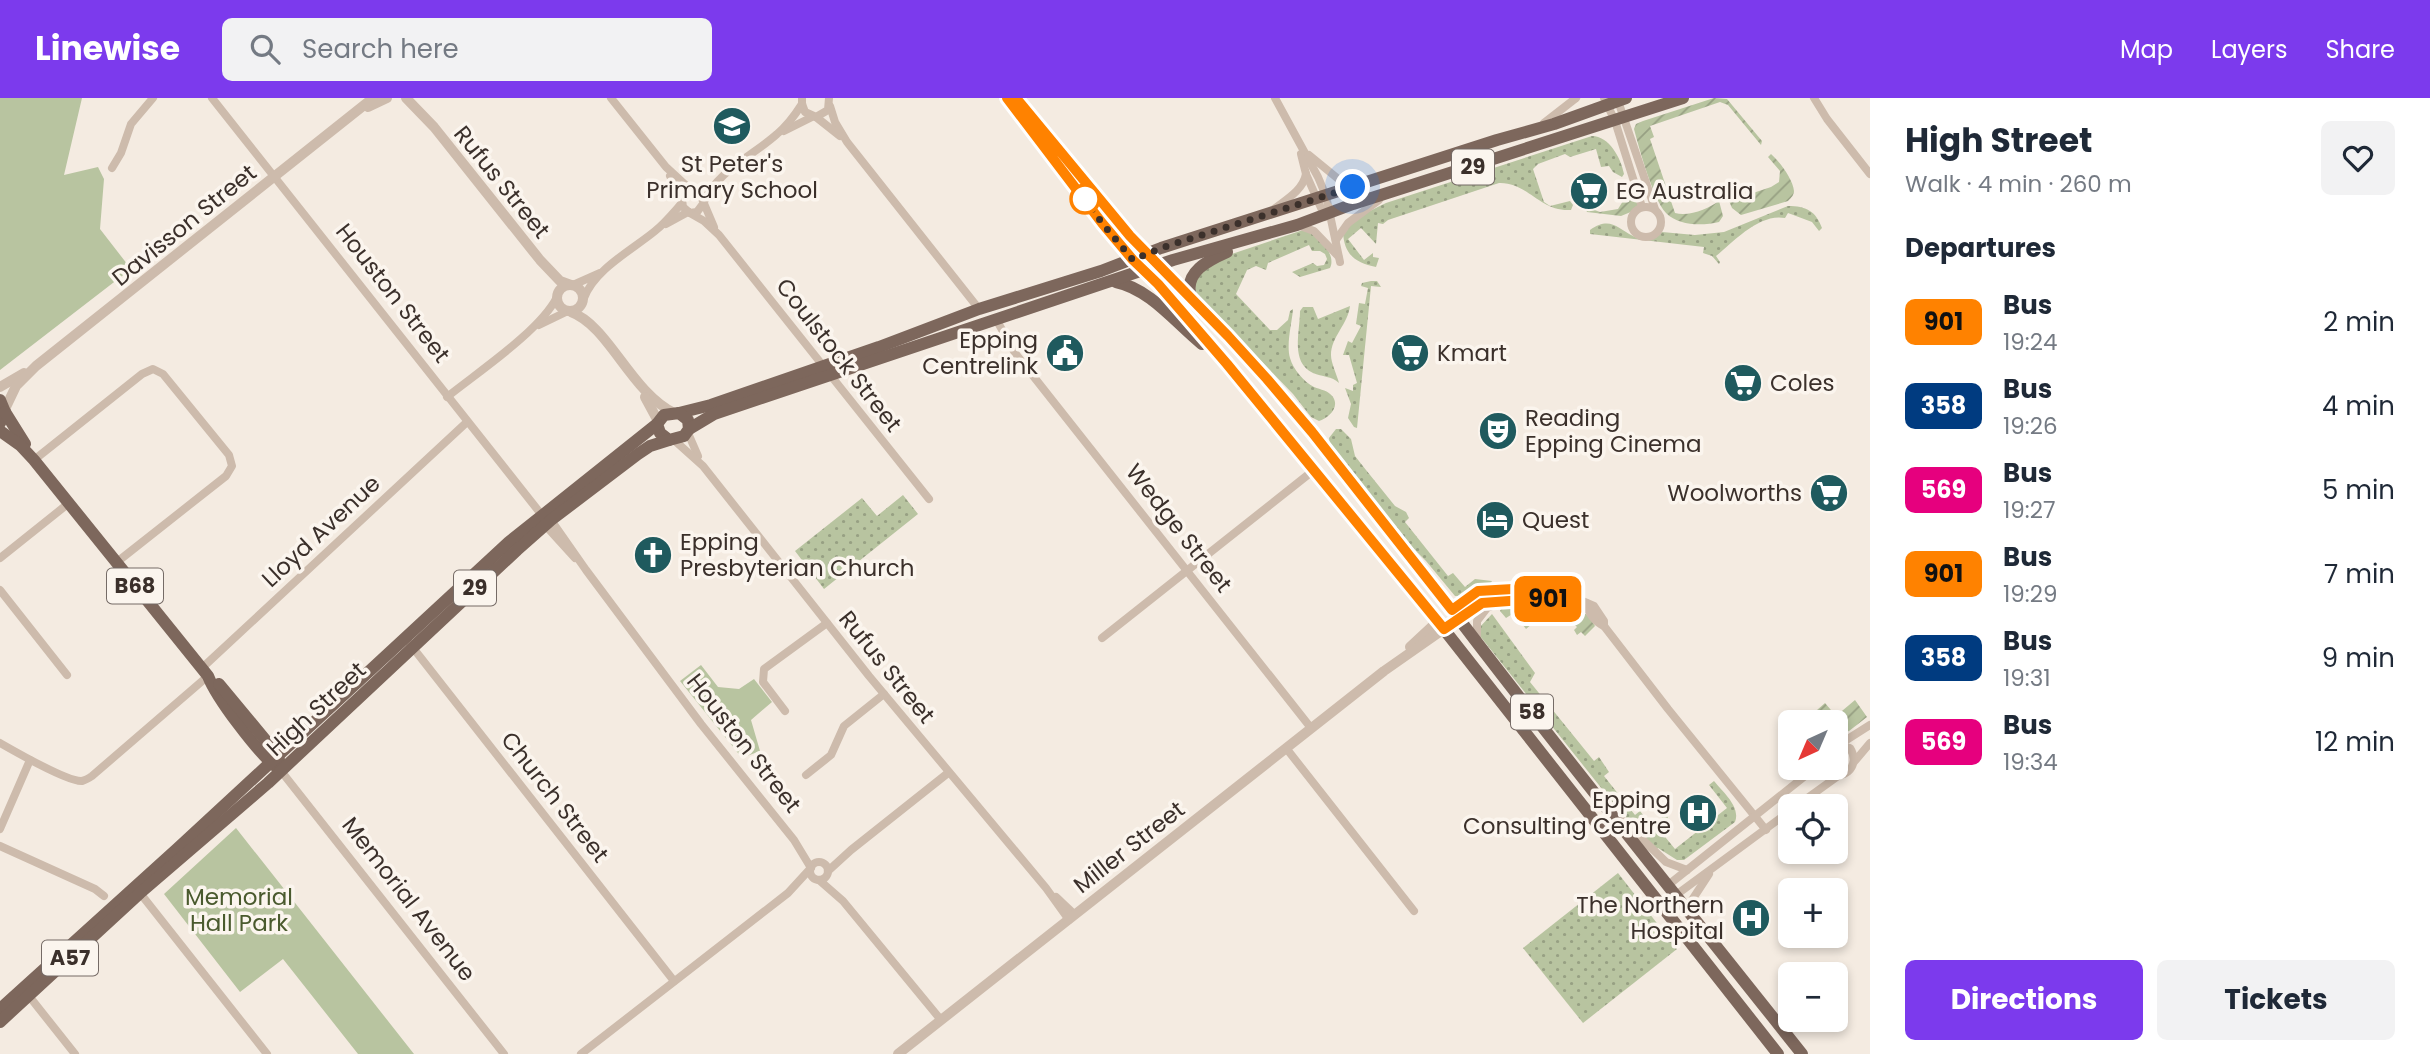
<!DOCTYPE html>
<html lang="en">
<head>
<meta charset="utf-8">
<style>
  body { margin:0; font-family:Poppins,sans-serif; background:#f2f2f3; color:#1f2937; height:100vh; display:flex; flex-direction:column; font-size:26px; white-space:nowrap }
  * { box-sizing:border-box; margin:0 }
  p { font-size:23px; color:#747a83 }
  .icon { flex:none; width:38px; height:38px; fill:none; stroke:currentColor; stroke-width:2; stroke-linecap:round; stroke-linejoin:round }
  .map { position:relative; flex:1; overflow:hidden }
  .side { display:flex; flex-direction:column; background:#fff; width:560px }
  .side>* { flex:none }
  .badge { padding:0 14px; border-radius:10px; font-size:24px; line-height:46px }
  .needle { width:46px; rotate:224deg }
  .fabs { position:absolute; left:1778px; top:612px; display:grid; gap:14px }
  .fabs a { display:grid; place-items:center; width:70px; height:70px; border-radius:10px; background:#fff; box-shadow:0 4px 10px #0003; font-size:35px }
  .you { position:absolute; width:35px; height:35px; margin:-18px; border:5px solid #fff; border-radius:50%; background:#1a73e8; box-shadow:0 0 0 10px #1a73e833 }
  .map>.badge { position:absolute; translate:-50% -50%; box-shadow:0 0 0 4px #fff }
  h2 { padding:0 35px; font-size:26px; line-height:63px }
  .round { display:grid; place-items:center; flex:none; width:74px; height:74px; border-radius:10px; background:#f2f2f3 }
  .overview { display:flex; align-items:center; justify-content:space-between; height:119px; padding:0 35px }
  h1 { font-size:33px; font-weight:700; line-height:52px }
  .primary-button { display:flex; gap:14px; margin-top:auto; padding:14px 35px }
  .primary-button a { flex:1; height:80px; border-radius:10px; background:#7c3aed; color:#fff; font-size:28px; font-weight:700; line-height:80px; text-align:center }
  .primary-button a+a { background:#f2f2f3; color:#1f2937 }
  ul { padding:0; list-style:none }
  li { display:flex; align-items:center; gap:21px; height:84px; padding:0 35px }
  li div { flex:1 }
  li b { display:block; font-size:26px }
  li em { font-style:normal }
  li .badge { min-width:77px; font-weight:700; text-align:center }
  header { display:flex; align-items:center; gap:42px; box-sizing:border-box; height:98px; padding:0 35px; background:#7c3aed; color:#fff }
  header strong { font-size:33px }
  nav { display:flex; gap:38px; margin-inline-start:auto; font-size:24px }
  .search { width:490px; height:63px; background:#f2f2f3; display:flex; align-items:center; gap:18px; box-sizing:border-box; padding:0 24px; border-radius:10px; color:#747a83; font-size:26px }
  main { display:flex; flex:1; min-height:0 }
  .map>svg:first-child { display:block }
  .grass { fill:url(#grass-dots) }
  .park { fill:#b8c4a0 }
  .garden { fill:url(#garden-furrows) }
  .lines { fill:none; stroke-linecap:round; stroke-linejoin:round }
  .minor { stroke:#cdbbac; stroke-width:8 }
  .tertiary { stroke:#cdbbac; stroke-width:10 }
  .secondary { stroke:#a18a7d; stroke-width:10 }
  .primary { stroke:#7d675c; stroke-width:12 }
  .line-casing { stroke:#fff; stroke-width:16 }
  .line { stroke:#ff8200; stroke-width:10 }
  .walk { stroke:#3b302b; stroke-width:7; stroke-dasharray:0 12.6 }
  .stop-dot { fill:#fff; stroke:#ff8200; stroke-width:3.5 }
  .labels { text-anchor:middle; stroke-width:7; stroke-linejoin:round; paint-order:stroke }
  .shield { fill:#fbf5ee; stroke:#756b66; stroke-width:2 }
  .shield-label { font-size:21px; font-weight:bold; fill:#3b302b }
  .poi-label { font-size:23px; fill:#3b302b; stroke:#fbf5ee; text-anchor:start }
  .street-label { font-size:23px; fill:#3b302b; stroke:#fbf5ee }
  .park-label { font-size:23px; fill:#4a5a2e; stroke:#fbf5ee }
</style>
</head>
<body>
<header>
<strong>Linewise</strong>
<div class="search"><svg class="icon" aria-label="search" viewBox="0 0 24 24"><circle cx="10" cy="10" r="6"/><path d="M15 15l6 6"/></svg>Search here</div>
<nav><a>Map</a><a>Layers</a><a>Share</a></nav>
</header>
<main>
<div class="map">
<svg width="1870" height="956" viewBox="0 0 1870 956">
  <defs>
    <pattern id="grass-dots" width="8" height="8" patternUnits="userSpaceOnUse" patternTransform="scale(1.75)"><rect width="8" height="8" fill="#b8c4a0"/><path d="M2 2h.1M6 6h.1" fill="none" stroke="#97a083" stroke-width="1.8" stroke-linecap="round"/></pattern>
    <pattern id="garden-furrows" width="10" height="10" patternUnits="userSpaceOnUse" patternTransform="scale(1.75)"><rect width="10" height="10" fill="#b8c4a0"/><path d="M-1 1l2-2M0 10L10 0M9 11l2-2" fill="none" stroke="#97a083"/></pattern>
  </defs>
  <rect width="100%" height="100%" fill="#f4ebe1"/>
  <!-- grass -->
  <g class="grass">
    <path d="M1592,38C1609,38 1621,60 1624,76L1622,79L1613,74L1609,68L1601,69L1596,51L1570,59L1565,56L1538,66L1533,71L1544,104L1550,108L1570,103L1573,107L1571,112C1540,114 1528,84 1499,85L1388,122L1383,126L1378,125L1376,146L1361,130L1348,141L1364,162L1373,155V159L1379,160L1376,169C1356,165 1344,157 1343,134C1353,121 1371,112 1386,105Z"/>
    <path d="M1788,108C1806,108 1816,113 1822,130L1819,133L1812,124L1788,115L1785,120C1760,115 1734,143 1716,158L1720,164L1719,166L1712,158L1703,155L1704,149L1590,136V132C1610,118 1617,130 1633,138C1638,141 1646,141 1651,141L1662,134L1695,137L1724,134Z"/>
    <path d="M1303,132C1317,135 1337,156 1330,170L1300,179L1292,174L1313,165L1317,168L1324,167L1327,161L1325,156L1320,153H1312L1309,147L1268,165L1266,172L1256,168L1247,172L1236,196L1270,232H1277L1288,222L1290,213L1293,211C1292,225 1286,246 1290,260C1293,271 1304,284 1314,289C1321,292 1328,292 1333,299C1340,310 1328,320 1319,323L1311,319L1293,296L1195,195L1196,177L1214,162Z"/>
    <path d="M1371,183H1377L1381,189L1371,188L1357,330L1354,329L1348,320L1351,306L1345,290L1353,293V287L1357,285L1349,257H1343L1348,243L1352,245L1361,228L1356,226L1359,205L1365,206L1368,190L1361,188L1362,185Z"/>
    <path d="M1350,208C1348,226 1331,239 1331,257C1331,265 1337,277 1339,285C1332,278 1322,279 1313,275C1290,264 1300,234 1300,213L1303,209H1313L1318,221Z"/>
    <path d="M1336,331H1341L1351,341L1355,358L1366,372L1395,408L1406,414L1409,420L1405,424L1448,478L1453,475L1465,489L1475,481L1492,483L1490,486L1460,498H1455L1426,463L1404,441L1330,348L1329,340Z"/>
    <path d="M903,397L918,416L824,491L795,453L862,400L877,418Z"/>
    <path d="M1492,516L1535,575L1530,584L1594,663L1599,659L1609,674L1604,678L1635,717L1640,713L1652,728L1666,716L1668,720L1657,729L1675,751L1727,710L1709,687L1714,683C1723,694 1741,709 1735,724L1684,762H1677L1658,750L1656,752L1618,711L1480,538L1479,530Z"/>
    <path d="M1618,775L1677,851L1583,925L1523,850Z"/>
  </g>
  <!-- park -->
  <g class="park">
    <path d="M0,0H82L64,77L98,69L104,81L100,131L131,171L0,272Z"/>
    <path d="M701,567L718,589L739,591L754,581L772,604L751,622L760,653L742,660L680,583Z"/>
    <path d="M236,730L414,956H358L283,861L240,894L164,796Z"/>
  </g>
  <!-- garden -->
  <g class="garden">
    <path d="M1714,0L1727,1L1762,43L1761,47L1728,7L1720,4L1650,28L1654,39L1650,41L1675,115C1690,119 1709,110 1719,103L1723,118L1719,124C1702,128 1679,128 1666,115C1653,101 1639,50 1634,31L1636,26L1643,23Z"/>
    <path d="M1771,56C1779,63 1793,81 1794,93C1794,97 1791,100 1788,103L1741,117L1732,110L1729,103L1771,89L1779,84L1780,73L1768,59Z"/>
    <path d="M1580,84L1589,110L1600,114L1618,111L1623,103L1624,91L1627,89L1637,94L1640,103L1638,111L1621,118L1587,114L1576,87Z"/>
    <path d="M1558,505L1560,510L1556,515L1551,510L1526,531L1514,515L1506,520L1500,513L1501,511L1514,508Z"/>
    <path d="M1573,509L1589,518L1595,528L1585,538L1581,534L1577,537L1574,532L1577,529L1572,524L1569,527L1563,520L1568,510Z"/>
    <path d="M1855,602L1867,619L1849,633L1839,636L1836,634V625H1827L1817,612L1825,605L1836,618Z"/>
  </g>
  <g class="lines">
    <!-- minor -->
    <g class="minor">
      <path d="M212,0L541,416"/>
      <path d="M611,0L666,69L692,93"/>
      <path d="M802,0V6L805,14L816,19L828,12L829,0"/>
      <path d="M1275,0L1318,79L1326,98L1340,164"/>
      <path d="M1604,0L1615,23L1642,109"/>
      <path d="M1617,0L1655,111"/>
      <path d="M1814,0L1827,21L1870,76"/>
      <path d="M830,8L835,24L847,44L979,211"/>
      <path d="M816,19L840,38"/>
      <path d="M1544,25L1576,0"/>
      <path d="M784,33L812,19"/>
      <path d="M1301,56L1306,76L1325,119"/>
      <path d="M1309,57L1342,84L1351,89"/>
      <path d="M112,70L121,55L131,26L153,0"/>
      <path d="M670,78L682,102"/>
      <path d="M704,104C716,74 754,57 777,36C787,28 795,17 802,6"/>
      <path d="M703,106L697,114L690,115L683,109L682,102L688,94L700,96L714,129"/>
      <circle cx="1646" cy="124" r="15"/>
      <path d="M1274,111C1287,101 1303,92 1306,76"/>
      <path d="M690,115L704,123L719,137L929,401"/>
      <path d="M666,126L688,114"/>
      <path d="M1300,128L1314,133L1338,158"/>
      <path d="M1336,142L1348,125L1379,102"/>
      <path d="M573,187L600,175"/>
      <path d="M584,200C595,171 632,152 655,133C665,125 673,115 682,105"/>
      <path d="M996,221L1015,255L1311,630"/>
      <path d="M539,227L568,213"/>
      <path d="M447,299C478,274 540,233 557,199"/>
      <path d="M688,335L698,358"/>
      <path d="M674,342L703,368L869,578L1046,790L1069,822"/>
      <path d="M34,362L142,276L153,271L163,276L229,357L232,368L226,378L117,464"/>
      <path d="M551,422L586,472L701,626L794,742L811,770"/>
      <path d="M545,427L575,460"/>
      <path d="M0,460L69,405"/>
      <path d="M0,492L67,577"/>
      <path d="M1586,505C1588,515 1595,524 1604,528L1668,611L1766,732"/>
      <path d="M1452,512L1472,497L1484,492L1550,489L1594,508L1604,523V528"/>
      <path d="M1459,521L1482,505L1552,500L1559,494"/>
      <path d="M1102,540L1314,372"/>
      <path d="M1477,542V523L1487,510L1497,506"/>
      <path d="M410,546L674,883"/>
      <path d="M202,570L467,324"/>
      <path d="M785,613L763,584L764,571L827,525"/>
      <path d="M0,645C14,653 68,684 82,683C86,682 89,680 92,678L208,578"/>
      <path d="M1840,646L1870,627"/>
      <path d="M1286,650L1414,813"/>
      <path d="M1854,664L1870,645"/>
      <path d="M1826,670C1841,687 1862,669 1850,650L1836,646"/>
      <path d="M281,673L504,956"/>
      <path d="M806,677L831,657L844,628L884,596"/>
      <path d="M1795,709L1838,678"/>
      <path d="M1621,721L1666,764L1687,772"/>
      <path d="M0,731L30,662"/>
      <path d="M0,748L95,791L104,798"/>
      <circle cx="819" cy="773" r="9"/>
      <path d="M828,773L851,752L948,675"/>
      <path d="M819,782L843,803L941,922"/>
      <path d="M1667,788L1815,670"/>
      <path d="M140,795L267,956"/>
      <path d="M1676,797L1790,713"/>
      <path d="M1056,799L1075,817"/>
      <path d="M1693,817L1692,802L1709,776"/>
      <path d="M29,898L75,956"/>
      <path d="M581,956L788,795L810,771"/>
    </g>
    <!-- tertiary -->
    <g class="tertiary">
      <path d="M406,0L434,29L540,162L560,183L571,187"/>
      <path d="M368,9L387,0"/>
      <circle cx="570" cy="200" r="13"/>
      <path d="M571,214C609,228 630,293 674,315"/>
      <path d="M0,289L24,275"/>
      <path d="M645,299L658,323"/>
      <path d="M5,311L16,288L36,268L373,0"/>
      <path d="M1410,549L1438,523"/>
      <path d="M898,956L1384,573L1444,531"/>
    </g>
    <!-- secondary -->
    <g class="secondary">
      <path d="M1007,0L1102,126L1133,162"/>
      <path d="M1018,2L1088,89L1147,156"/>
    </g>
    <!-- primary -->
    <g class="primary">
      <path d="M1147,156C1264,265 1362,394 1459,521C1571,668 1687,811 1802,956"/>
      <path d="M1133,162C1241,268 1328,396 1428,511L1778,956"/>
      <path d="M1116,184C1150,191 1176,225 1202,246"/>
      <path d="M1191,199C1183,174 1209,162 1227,154"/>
      <path d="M0,302L5,314L0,325"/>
      <path d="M5,314L25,346"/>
      <path d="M679,315L711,307L879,249L979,211L1101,173L1161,150L1497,42L1554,26L1626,0"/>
      <path d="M679,315L688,322L689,331L684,338L669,342L660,335L657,326L664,317Z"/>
      <path d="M689,331L714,316L1173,162L1297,127L1353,106L1683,0"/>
      <path d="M0,333L20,347L34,362L208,578C217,601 257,653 275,668"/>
      <path d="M219,586L277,656L279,662"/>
      <path d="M0,911L177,751L509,444L657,326"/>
      <path d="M0,924L140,795L268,685L517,452L551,422L638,356L650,348L669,342"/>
    </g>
  </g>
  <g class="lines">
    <!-- line casing -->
    <g class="line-casing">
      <path id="line" d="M1007,0L1102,125L1133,162L1158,186L1227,266L1444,531L1482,505L1552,500L1559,494L1550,489L1478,493L1452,512L1312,334L1267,281L1228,238L1130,138L1016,0"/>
    </g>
    <!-- line -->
    <use href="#line" class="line"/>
    <!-- walk -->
    <path class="walk" d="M1085,101L1102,125L1133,162L1161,150L1353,89"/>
  </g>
  <!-- icons -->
  <defs>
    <g id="school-disc" transform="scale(2.0125)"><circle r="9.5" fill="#1f5a5e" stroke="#fbf5ee"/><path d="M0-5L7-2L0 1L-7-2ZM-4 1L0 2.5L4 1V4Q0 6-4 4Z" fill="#fff"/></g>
    <g id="supermarket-disc" transform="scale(2.0125)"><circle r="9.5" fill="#1f5a5e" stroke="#fbf5ee"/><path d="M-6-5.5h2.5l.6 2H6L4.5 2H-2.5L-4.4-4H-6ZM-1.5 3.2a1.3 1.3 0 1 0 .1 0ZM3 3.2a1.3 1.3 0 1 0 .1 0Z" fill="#fff"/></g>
    <g id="civic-disc" transform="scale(2.0125)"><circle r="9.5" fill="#1f5a5e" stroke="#fbf5ee"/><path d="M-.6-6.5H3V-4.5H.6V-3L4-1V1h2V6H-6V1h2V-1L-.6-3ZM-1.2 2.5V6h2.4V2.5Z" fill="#fff"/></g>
    <g id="theatre-disc" transform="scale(2.0125)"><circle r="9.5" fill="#1f5a5e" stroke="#fbf5ee"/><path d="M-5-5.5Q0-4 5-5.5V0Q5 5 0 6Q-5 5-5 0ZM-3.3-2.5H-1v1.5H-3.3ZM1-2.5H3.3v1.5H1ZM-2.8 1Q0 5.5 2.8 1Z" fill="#fff"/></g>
    <g id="hotel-disc" transform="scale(2.0125)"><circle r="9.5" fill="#1f5a5e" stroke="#fbf5ee"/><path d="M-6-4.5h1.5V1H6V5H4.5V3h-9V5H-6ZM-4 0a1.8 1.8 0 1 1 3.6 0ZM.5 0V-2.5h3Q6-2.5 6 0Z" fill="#fff"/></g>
    <g id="church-disc" transform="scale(2.0125)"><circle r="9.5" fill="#1f5a5e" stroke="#fbf5ee"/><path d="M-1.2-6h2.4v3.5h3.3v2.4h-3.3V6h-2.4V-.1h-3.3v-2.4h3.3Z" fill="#fff"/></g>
    <g id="hospital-disc" transform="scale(2.0125)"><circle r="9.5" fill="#1f5a5e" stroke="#fbf5ee"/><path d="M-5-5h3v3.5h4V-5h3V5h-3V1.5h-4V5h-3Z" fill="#fff"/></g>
  </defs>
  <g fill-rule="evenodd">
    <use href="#school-disc" x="732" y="28"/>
    <use href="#supermarket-disc" x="1589" y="93"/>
    <use href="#civic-disc" x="1065" y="255"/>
    <use href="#supermarket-disc" x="1410" y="255"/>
    <use href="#supermarket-disc" x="1743" y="285"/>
    <use href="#theatre-disc" x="1498" y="333"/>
    <use href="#supermarket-disc" x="1829" y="395"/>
    <use href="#hotel-disc" x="1495" y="422"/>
    <use href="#church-disc" x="653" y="457"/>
    <use href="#hospital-disc" x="1698" y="715"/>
    <use href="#hospital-disc" x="1751" y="820"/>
  </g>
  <!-- markers -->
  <circle class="stop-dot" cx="1085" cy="101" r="14"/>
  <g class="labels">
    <!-- shield labels -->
    <g class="shield">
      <rect x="1452" y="51.5" width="42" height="35" rx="5"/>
      <rect x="107" y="470.5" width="56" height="35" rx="5"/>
      <rect x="454" y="472.5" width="42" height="35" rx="5"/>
      <rect x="1511" y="596.5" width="42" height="35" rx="5"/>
      <rect x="42" y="842.5" width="56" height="35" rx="5"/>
    </g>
    <g class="shield-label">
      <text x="1473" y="76">29</text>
      <text x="135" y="495">B68</text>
      <text x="475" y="497">29</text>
      <text x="1532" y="621">58</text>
      <text x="70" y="867">A57</text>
    </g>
    <!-- poi labels -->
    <g class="poi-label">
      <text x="732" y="74" text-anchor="middle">St Peter's<tspan x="732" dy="26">Primary School</tspan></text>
      <text x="1616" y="101">EG Australia</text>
      <text x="1038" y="250" text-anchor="end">Epping<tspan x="1038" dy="26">Centrelink</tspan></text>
      <text x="1437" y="263">Kmart</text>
      <text x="1770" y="293">Coles</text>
      <text x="1525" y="328">Reading<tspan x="1525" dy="26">Epping Cinema</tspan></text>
      <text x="1802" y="403" text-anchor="end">Woolworths</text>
      <text x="1522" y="430">Quest</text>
      <text x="680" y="452">Epping<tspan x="680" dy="26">Presbyterian Church</tspan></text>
      <text x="1671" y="710" text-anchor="end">Epping<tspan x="1671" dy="26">Consulting Centre</tspan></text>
      <text x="1724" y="815" text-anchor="end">The Northern<tspan x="1724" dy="26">Hospital</tspan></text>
    </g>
    <!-- street labels -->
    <g class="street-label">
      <text transform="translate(502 84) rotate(51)" y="8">Rufus Street</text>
      <text transform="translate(184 127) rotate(-39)" y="8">Davisson Street</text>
      <text transform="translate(393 195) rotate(52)" y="8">Houston Street</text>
      <text transform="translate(839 257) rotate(52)" y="8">Coulstock Street</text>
      <text transform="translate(1179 430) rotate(52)" y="8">Wedge Street</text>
      <text transform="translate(321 433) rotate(-43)" y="8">Lloyd Avenue</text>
      <text transform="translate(887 569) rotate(51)" y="8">Rufus Street</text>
      <text transform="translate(316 611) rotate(-43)" y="8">High Street</text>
      <text transform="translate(744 645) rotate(52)" y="8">Houston Street</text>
      <text transform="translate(555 699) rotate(52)" y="8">Church Street</text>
      <text transform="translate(1129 749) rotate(-38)" y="8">Miller Street</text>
      <text transform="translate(409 801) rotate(52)" y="8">Memorial Avenue</text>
    </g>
    <!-- park labels -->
    <g class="park-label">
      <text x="239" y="807">Memorial<tspan x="239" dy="26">Hall Park</tspan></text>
    </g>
  </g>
</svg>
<div class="fabs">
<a><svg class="needle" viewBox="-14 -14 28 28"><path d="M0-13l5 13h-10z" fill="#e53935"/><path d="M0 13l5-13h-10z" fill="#747a83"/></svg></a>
<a><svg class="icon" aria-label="locate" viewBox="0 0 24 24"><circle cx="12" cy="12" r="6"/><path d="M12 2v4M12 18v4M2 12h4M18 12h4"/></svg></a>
<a>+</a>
<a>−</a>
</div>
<div class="you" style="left:1353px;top:89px"></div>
<b class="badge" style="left:1548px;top:501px;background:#ff8200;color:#111">901</b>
</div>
<section class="side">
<div class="overview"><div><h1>High Street</h1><p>Walk · 4 min · 260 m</p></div><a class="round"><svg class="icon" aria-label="heart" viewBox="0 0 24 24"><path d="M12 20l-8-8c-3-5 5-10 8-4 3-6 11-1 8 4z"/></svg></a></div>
<h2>Departures</h2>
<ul>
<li><span class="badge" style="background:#ff8200;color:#111">901</span><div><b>Bus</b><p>19:24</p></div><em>2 min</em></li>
<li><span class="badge" style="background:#003b80;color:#fff">358</span><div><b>Bus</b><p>19:26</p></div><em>4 min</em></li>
<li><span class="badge" style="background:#e6007e;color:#fff">569</span><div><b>Bus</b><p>19:27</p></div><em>5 min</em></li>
<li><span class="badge" style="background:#ff8200;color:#111">901</span><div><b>Bus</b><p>19:29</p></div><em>7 min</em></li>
<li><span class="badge" style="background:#003b80;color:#fff">358</span><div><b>Bus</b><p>19:31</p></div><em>9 min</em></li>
<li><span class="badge" style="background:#e6007e;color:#fff">569</span><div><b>Bus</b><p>19:34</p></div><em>12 min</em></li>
</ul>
<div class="primary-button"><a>Directions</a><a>Tickets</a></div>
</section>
</main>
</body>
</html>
